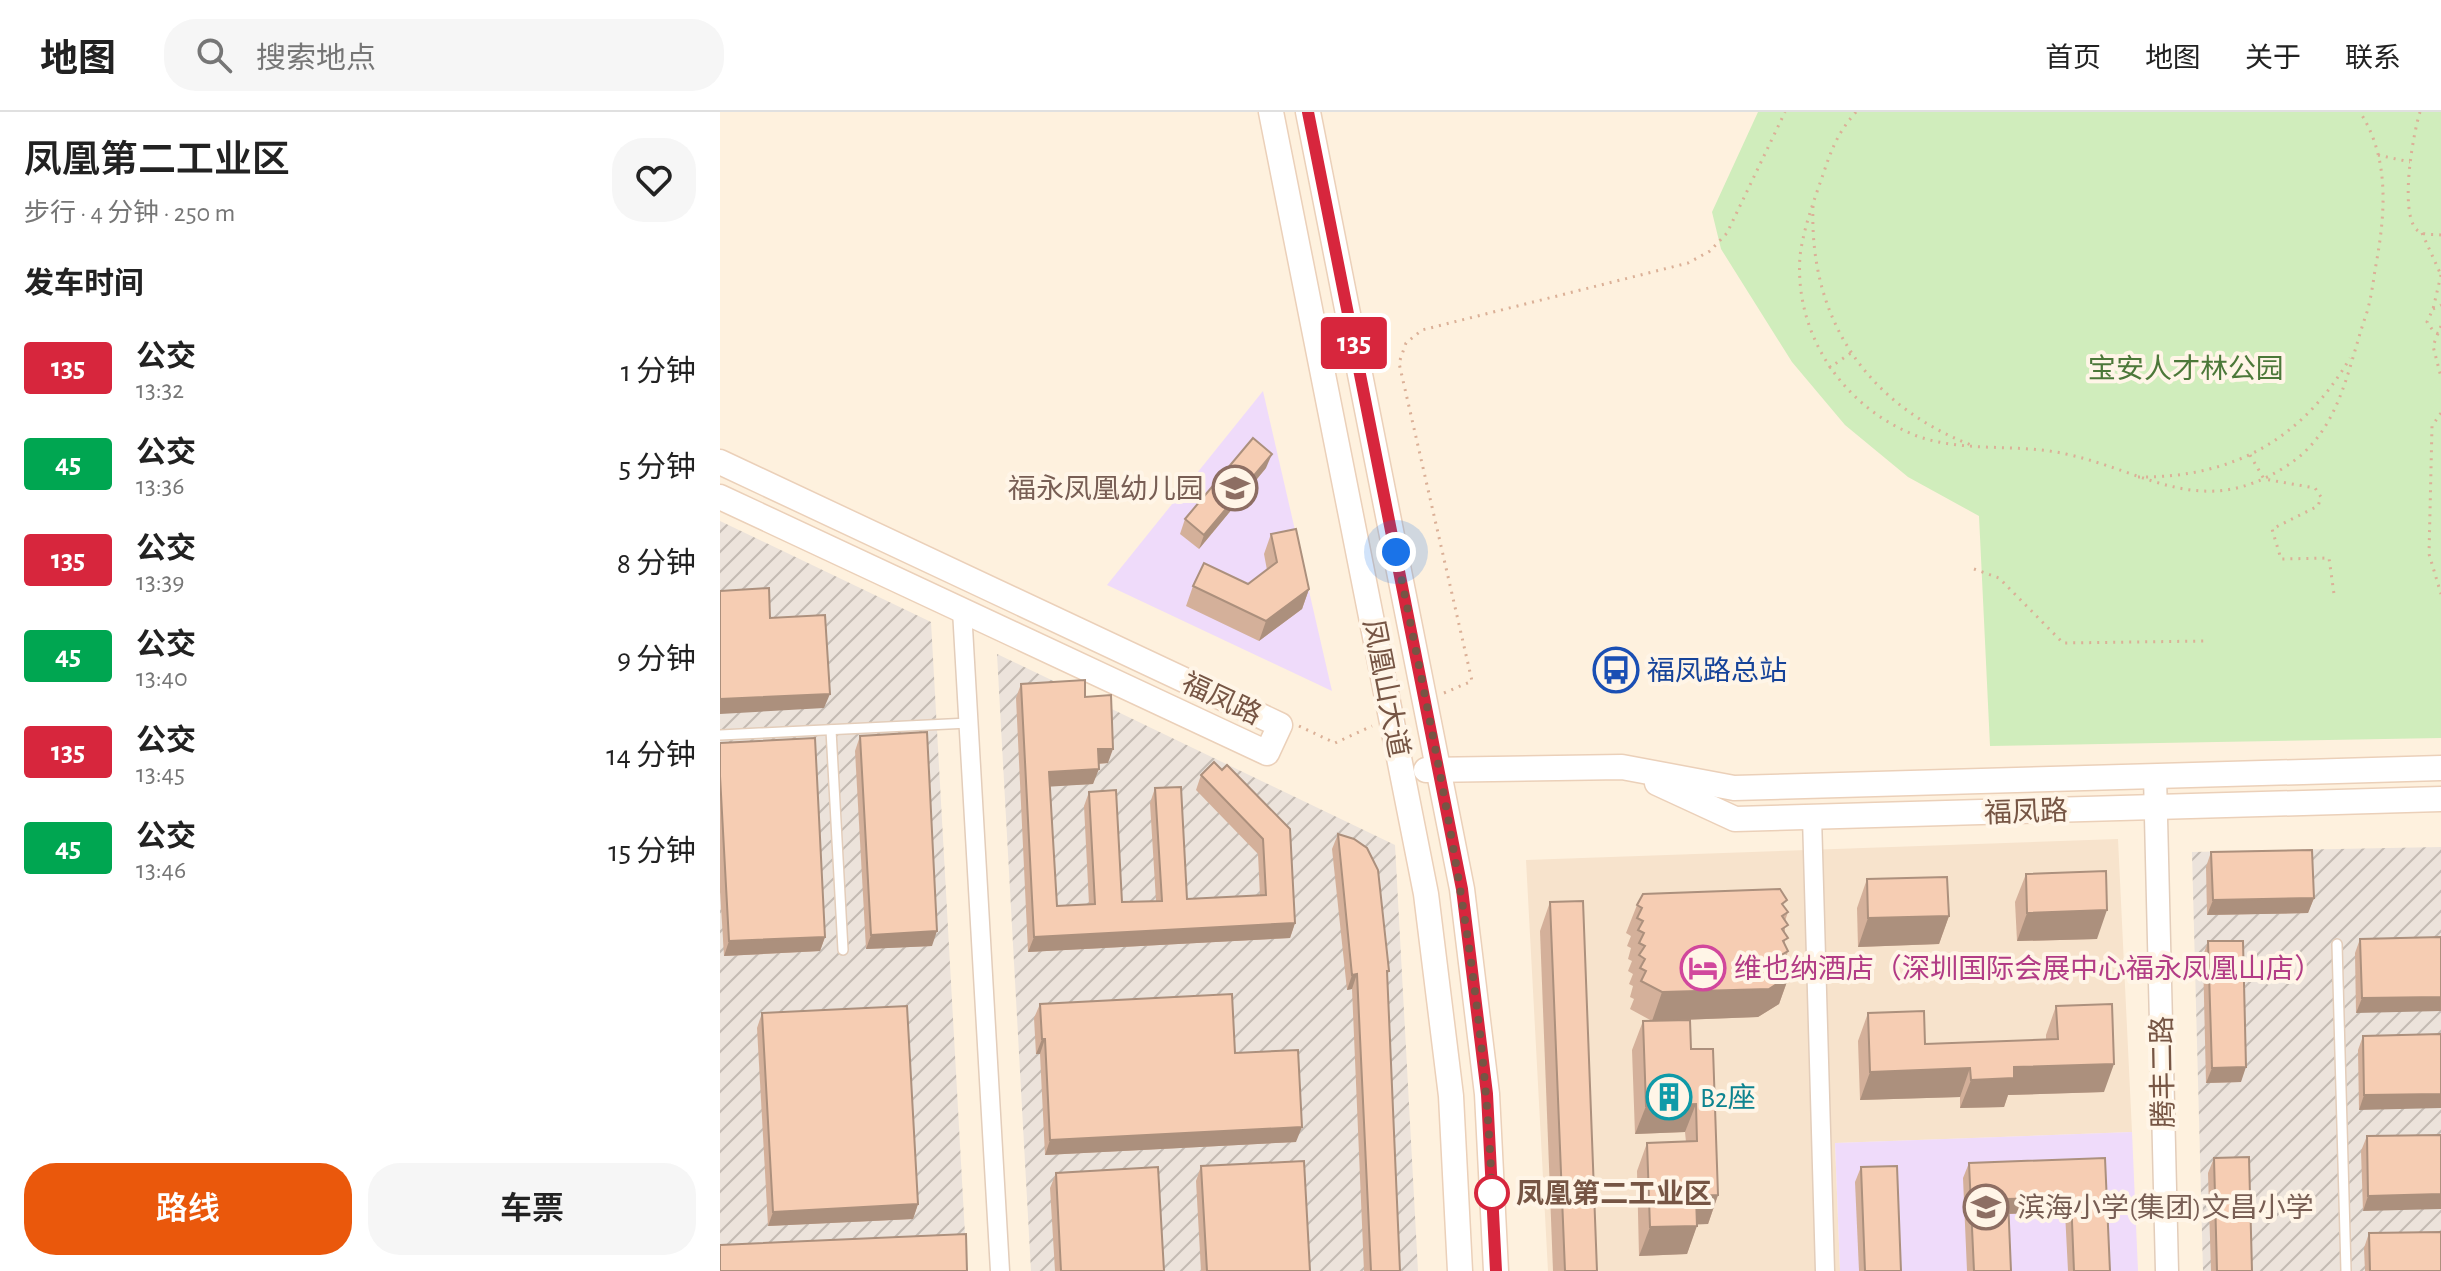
<!DOCTYPE html>
<html lang="zh">
<head>
<meta charset="utf-8">
<style>
  body { margin:0; font-family:"Alegreya Sans","Noto Sans SC",sans-serif; background:#f6f6f6; color:#222; height:100vh; display:flex; flex-direction:column; font-size:30px; white-space:nowrap }
  * { box-sizing:border-box; margin:0 }
  p { font-size:26px; color:#767676 }
  .icon { flex:none; width:44px; height:44px; fill:none; stroke:currentColor; stroke-width:2; stroke-linecap:round; stroke-linejoin:round }
  .map { position:relative; flex:1; overflow:hidden }
  .details { display:flex; flex-direction:column; background:#fff; width:720px }
  .details>* { flex:none }
  .badge { padding:0 16px; border-radius:6px; font-size:28px; line-height:52px }
  .you { position:absolute; width:40px; height:40px; margin:-20px; border:6px solid #fff; border-radius:50%; background:#1a73e8; box-shadow:0 0 0 12px #1a73e833 }
  .map>.badge { position:absolute; translate:-50% -50%; box-shadow:0 0 0 4px #fff }
  h2 { padding:0 24px; font-size:30px; line-height:72px }
  .round { display:grid; place-items:center; flex:none; width:84px; height:84px; border-radius:32px; background:#f6f6f6 }
  .overview { display:flex; align-items:center; justify-content:space-between; height:136px; padding:0 24px }
  h1 { font-size:38px; font-weight:600; line-height:60px }
  .button { display:flex; gap:16px; margin-top:auto; padding:16px 24px }
  .button a { flex:1; height:92px; border-radius:32px; background:#ea580c; color:#fff; font-size:32px; font-weight:600; line-height:92px; text-align:center }
  .button a+a { background:#f6f6f6; color:#222 }
  ul { padding:0; list-style:none }
  li { display:flex; align-items:center; gap:24px; height:96px; padding:0 24px }
  li div { flex:1 }
  li b { display:block; font-size:30px }
  li em { font-style:normal }
  li .badge { min-width:88px; font-weight:700; text-align:center }
  header { display:flex; align-items:center; gap:48px; box-sizing:border-box; height:112px; padding:0 40px; background:#fff; border-bottom:2px solid #e0e0e0 }
  header strong { font-size:38px }
  nav { display:flex; gap:44px; margin-inline-start:auto; font-size:28px }
  .search { width:560px; height:72px; background:#f6f6f6; display:flex; align-items:center; gap:20px; box-sizing:border-box; padding:0 28px; border-radius:32px; color:#767676; font-size:30px }
  main { display:flex; flex:1; min-height:0 }
  .map>svg:first-child { display:block }
  .residential { fill:#f7e3cc }
  .industrial { fill:url(#industrial-furrows) }
  .education { fill:#efdbfa }
  .park { fill:#d0edbc }
  .lines { fill:none; stroke-linecap:round; stroke-linejoin:round }
  .service-casing { stroke:#e3cdba; stroke-width:12 }
  .minor-casing { stroke:#e3cdba; stroke-width:21 }
  .tertiary-casing { stroke:#e3cdba; stroke-width:25 }
  .secondary-casing { stroke:#ebd0b9; stroke-width:27 }
  .path { stroke:#dbb097; stroke-width:3; stroke-dasharray:2 6; stroke-linecap:butt }
  .service { stroke:#fff; stroke-width:9 }
  .minor { stroke:#fff; stroke-width:18 }
  .tertiary { stroke:#fff; stroke-width:22 }
  .secondary { stroke:#fff; stroke-width:24 }
  .path-bridge { stroke:#dbb097; stroke-width:3; stroke-dasharray:2 6; stroke-linecap:butt }
  .wall { fill:#d4b09a }
  .shaded-wall { fill:#ac907d }
  .building { fill:#f6cdb3; stroke:#ac907d; stroke-width:2 }
  .line-casing { stroke:#fff; stroke-width:18 }
  .line { stroke:#d7263d; stroke-width:12 }
  .walk { stroke:#765544; stroke-width:8; stroke-dasharray:0 14.4 }
  .stop-dot { fill:#fff; stroke:#d7263d; stroke-width:4 }
  .labels { text-anchor:middle; stroke-width:8; stroke-linejoin:round; paint-order:stroke }
  .park-label { font-size:28px; fill:#4c7839; stroke:#fff5e7 }
  .education-label { font-size:28px; fill:#785e54; stroke:#fff5e7; text-anchor:end }
  .transit-label { font-size:28px; fill:#164399; stroke:#fff5e7; text-anchor:start }
  .street-label { font-size:28px; fill:#765544; stroke:#fff5e7 }
  .hotel-label { font-size:28px; fill:#b23c85; stroke:#fff5e7; text-anchor:start }
  .culture-label { font-size:28px; fill:#0d838f; stroke:#fff5e7; text-anchor:start }
  .stop-label { font-size:28px; font-weight:bold; fill:#765544; stroke:#fff5e7; text-anchor:start }
</style>
</head>
<body>
<header>
<strong>地图</strong>
<div class="search"><svg class="icon" aria-label="search" viewBox="0 0 24 24"><circle cx="10" cy="10" r="6"/><path d="M15 15l6 6"/></svg>搜索地点</div>
<nav><a>首页</a><a>地图</a><a>关于</a><a>联系</a></nav>
</header>
<main>
<section class="details">
<div class="overview"><div><h1>凤凰第二工业区</h1><p>步行 · 4 分钟 · 250 m</p></div><a class="round"><svg class="icon" aria-label="heart" viewBox="0 0 24 24"><path d="M12 20l-8-8c-3-5 5-10 8-4 3-6 11-1 8 4z"/></svg></a></div>
<h2>发车时间</h2>
<ul>
<li><span class="badge" style="background:#d7263d;color:#fff">135</span><div><b>公交</b><p>13:32</p></div><em>1 分钟</em></li>
<li><span class="badge" style="background:#00a651;color:#fff">45</span><div><b>公交</b><p>13:36</p></div><em>5 分钟</em></li>
<li><span class="badge" style="background:#d7263d;color:#fff">135</span><div><b>公交</b><p>13:39</p></div><em>8 分钟</em></li>
<li><span class="badge" style="background:#00a651;color:#fff">45</span><div><b>公交</b><p>13:40</p></div><em>9 分钟</em></li>
<li><span class="badge" style="background:#d7263d;color:#fff">135</span><div><b>公交</b><p>13:45</p></div><em>14 分钟</em></li>
<li><span class="badge" style="background:#00a651;color:#fff">45</span><div><b>公交</b><p>13:46</p></div><em>15 分钟</em></li>
</ul>
<div class="button"><a>路线</a><a>车票</a></div>
</section>
<div class="map">
<svg width="1721" height="1159" viewBox="0 0 1721 1159">
  <defs>
    <pattern id="industrial-furrows" width="10" height="10" patternUnits="userSpaceOnUse" patternTransform="scale(2)"><rect width="10" height="10" fill="#ece3db"/><path d="M-1 1l2-2M0 10L10 0M9 11l2-2" fill="none" stroke="#c4bbb3"/></pattern>
  </defs>
  <rect width="100%" height="100%" fill="#fef1de"/>
  <!-- residential -->
  <path class="residential" d="M1398,727L1412,1020L1115,1031L1120,1159H828L806,748Z"/>
  <!-- industrial -->
  <g class="industrial">
    <path d="M0,409L211,510L247,1159H0Z"/>
    <path d="M277,542L675,733L698,1159H311Z"/>
    <path d="M1721,735V1159H1483L1472,740Z"/>
  </g>
  <!-- education -->
  <g class="education">
    <path d="M543,279L612,579L387,473Z"/>
    <path d="M1412,1020L1418,1159H1120L1115,1031Z"/>
  </g>
  <!-- park -->
  <path class="park" d="M1038,0H1721V626L1270,634L1259,404L1188,365L1125,313L1072,250L1001,137L992,100Z"/>
  <g class="lines">
    <!-- service casing -->
    <g class="service-casing">
      <g id="service">
        <path d="M111,618L123,838"/>
        <path d="M0,623L249,611"/>
        <path d="M1617,832L1626,1159"/>
      </g>
    </g>
    <!-- minor casing -->
    <g class="minor-casing">
      <g id="minor">
        <path d="M242,498L280,1159"/>
        <path d="M1092,705L1105,1159"/>
      </g>
    </g>
    <!-- tertiary casing -->
    <g class="tertiary-casing">
      <path id="tertiary" d="M1435,664L1447,1159"/>
    </g>
    <!-- secondary casing -->
    <g class="secondary-casing">
      <g id="secondary">
        <path d="M551,0L706,782L731,984L740,1159"/>
        <path d="M588,0L742,777L767,982L776,1159"/>
        <path d="M0,350L560,613L547,641L0,385"/>
        <path d="M706,658L902,655L1014,676L1721,656"/>
        <path d="M937,671L1015,707L1721,687"/>
      </g>
    </g>
    <!-- path -->
    <g class="path">
      <path d="M1136,0C1114,25 1110,43 1099,74C1091,97 1083,120 1080,144C1074,223 1124,296 1197,324C1244,341 1297,331 1346,342C1428,360 1481,408 1565,355C1621,320 1627,257 1647,200C1651,186 1653,172 1655,158C1665,105 1671,48 1640,0"/>
      <path d="M1700,0C1693,22 1679,101 1697,118C1703,124 1714,122 1721,123"/>
      <path d="M1658,43L1690,50"/>
      <path d="M1093,94C1089,206 1146,292 1251,333"/>
      <path d="M1702,121L1721,163"/>
      <path d="M1713,197L1721,193"/>
      <path d="M1721,214L1713,234L1721,265"/>
      <path d="M1109,256L1131,241"/>
      <path d="M1721,301L1712,314L1709,442L1721,482"/>
      <path d="M1530,343L1544,367L1595,376L1601,385L1598,394L1552,417L1561,447L1609,446L1614,482"/>
      <path d="M1418,365C1512,366 1582,328 1630,246"/>
      <path d="M1254,457L1279,466L1343,531L1486,529"/>
      <path d="M724,581L752,569L679,251L686,231L702,218L968,151L990,139L1007,121L1065,0"/>
      <path d="M579,614L615,631L652,614"/>
    </g>
    <!-- service -->
    <use href="#service" class="service"/>
    <!-- minor -->
    <use href="#minor" class="minor"/>
    <!-- tertiary -->
    <use href="#tertiary" class="tertiary"/>
    <!-- secondary -->
    <use href="#secondary" class="secondary"/>
    <!-- path-bridge -->
    <path class="path-bridge" d="M1721,163L1713,197L1707,210L1714,220L1721,223"/>
  </g>
  <!-- wall -->
  <g class="wall">
    <path d="M546,356L479,437L460,422L465,407Z"/>
    <path d="M551,422L589,477L582,497L539,529L466,494L473,474L528,472L547,458L544,442Z"/>
    <path d="M301,572L365,585L388,651L378,652L373,672L330,674L337,794L369,792L364,694L369,680L402,790L436,789L430,691L435,676L467,787L540,784L538,742L476,678L481,663L502,658L570,717L575,811L570,826L308,840L296,586Z"/>
    <path d="M140,624L212,834L146,837L135,639Z"/>
    <path d="M0,631L105,825L100,839L4,844L0,778Z"/>
    <path d="M618,722L669,859L667,864L680,1159H644L632,877L627,878L612,737Z"/>
    <path d="M1491,740L1594,786L1588,801L1487,803L1486,755Z"/>
    <path d="M1306,762L1377,827L1297,829L1295,790Z"/>
    <path d="M1147,767L1229,804L1219,832L1138,835L1137,796Z"/>
    <path d="M830,790L877,1159H833L820,819Z"/>
    <path d="M917,793L1065,796L1068,800L1065,809V834L1068,839L1066,846V859L1069,864L1059,892L1038,905L961,908L971,937L998,1083L988,1112H977L967,1142L919,1144L917,1059L927,1031L966,1030L965,1020L915,1022L912,938L923,909H932L910,897L914,887L910,885L913,874L909,872L913,862L908,859L912,849L908,847L911,836L907,834L911,824L906,821Z"/>
    <path d="M1721,825L1636,901L1635,841L1640,827Z"/>
    <path d="M1488,829L1521,970L1486,971L1483,844Z"/>
    <path d="M320,892L515,941L576,1030L325,1043L320,942H316L314,906Z"/>
    <path d="M1336,894L1384,980L1288,983L1284,995L1240,996V985L1140,988L1138,929L1148,901L1205,932L1326,928V923Z"/>
    <path d="M42,901L198,1092L193,1107L48,1114L37,916Z"/>
    <path d="M1721,922L1639,998L1638,938L1643,924Z"/>
    <path d="M1721,1023L1643,1099L1641,1039L1647,1024Z"/>
    <path d="M1385,1046L1390,1159H1348L1345,1100L1289,1102L1291,1159H1247L1243,1066L1249,1051Z"/>
    <path d="M1494,1046L1532,1159H1491L1488,1061Z"/>
    <path d="M481,1054L590,1159H481L476,1069Z"/>
    <path d="M1141,1055L1181,1159H1139L1135,1070Z"/>
    <path d="M336,1061L444,1159H335L330,1076Z"/>
    <path d="M1649,1121L1721,1159H1645L1644,1136Z"/>
  </g>
  <!-- shaded-wall -->
  <g class="shaded-wall">
    <path d="M552,342L546,356L479,437L484,423Z"/>
    <path d="M589,477L582,497L539,529L546,509Z"/>
    <path d="M110,582L104,596L0,602V587Z"/>
    <path d="M378,637H393L388,651L372,652Z"/>
    <path d="M379,657L373,672L324,675L329,660Z"/>
    <path d="M1594,786L1588,801L1487,803L1493,788Z"/>
    <path d="M1387,798L1377,827L1297,829L1307,801Z"/>
    <path d="M1229,804L1219,832L1138,835L1148,806Z"/>
    <path d="M575,811L570,826L308,840L314,825Z"/>
    <path d="M217,819L212,834L146,837L151,823Z"/>
    <path d="M105,825L100,839L4,844L9,829Z"/>
    <path d="M1069,851L1063,868L1069,864L1059,892L1038,905L932,909L942,880L1063,855Z"/>
    <path d="M637,862L632,877L627,878L632,863Z"/>
    <path d="M1721,885V899L1636,901L1642,886Z"/>
    <path d="M322,927H325L320,942H316Z"/>
    <path d="M1394,952L1384,980L1288,983L1284,995L1240,996L1251,968L1294,955Z"/>
    <path d="M1526,955L1521,970L1486,971L1492,956Z"/>
    <path d="M1250,956L1240,985L1140,988L1150,960Z"/>
    <path d="M1721,982V996L1639,998L1644,983Z"/>
    <path d="M976,992L965,1020L915,1022L926,994Z"/>
    <path d="M582,1015L576,1030L325,1043L330,1028Z"/>
    <path d="M1721,1082V1097L1643,1099L1648,1084Z"/>
    <path d="M998,1083L988,1112L966,1113L976,1084Z"/>
    <path d="M1351,1085L1345,1100L1283,1102L1288,1087Z"/>
    <path d="M198,1092L193,1107L48,1114L53,1100Z"/>
    <path d="M977,1114L967,1142L919,1144L930,1115Z"/>
  </g>
  <!-- building -->
  <g class="building">
    <path d="M533,326L552,342L484,423L465,407Z"/>
    <path d="M576,417L589,477L546,509L473,474L484,451L528,472L557,450L551,422Z"/>
    <path d="M49,476L50,506L105,503L110,582L0,587V479Z"/>
    <path d="M365,568V585L391,583L393,637H378L379,657L329,660L337,794L375,792L369,680L396,678L402,790L442,789L435,676L461,675L467,787L546,783L543,727L481,663L494,650L502,658L507,653L570,717L575,811L314,825L301,572Z"/>
    <path d="M207,620L217,819L151,823L140,624Z"/>
    <path d="M95,626L105,825L9,829L0,664V631Z"/>
    <path d="M618,722L634,727L647,736L658,758L669,859H667L680,1159H651L637,862L632,863Z"/>
    <path d="M1592,738L1594,786L1493,788L1491,740Z"/>
    <path d="M1386,759L1387,798L1307,801L1306,762Z"/>
    <path d="M1227,765L1229,804L1148,806L1147,767Z"/>
    <path d="M1060,777L1067,788L1062,792L1068,800L1062,804L1068,813L1062,817L1068,826L1063,829L1068,839L1063,842L1069,851L1063,855L1069,864L1049,877L942,880L921,869L926,859L920,856L925,847L919,843L925,834L919,831L924,821L918,818L923,809L917,806L922,796L917,793L923,782Z"/>
    <path d="M863,789L877,1159H845L830,790Z"/>
    <path d="M1721,825V885L1642,886L1640,827Z"/>
    <path d="M1488,829H1523L1526,955L1492,956Z"/>
    <path d="M512,882L515,941L578,938L582,1015L330,1028L325,927H322L320,892Z"/>
    <path d="M1392,892L1394,952L1294,955V966L1251,968L1250,956L1150,960L1148,901L1204,899L1205,932L1338,927L1336,894Z"/>
    <path d="M187,894L198,1092L53,1100L42,901Z"/>
    <path d="M970,908L971,937H993L998,1083L976,1084L977,1114L930,1115L927,1031L977,1029L976,992L926,994L923,909Z"/>
    <path d="M1721,922V982L1644,983L1643,924Z"/>
    <path d="M1721,1023V1082L1648,1084L1647,1024Z"/>
    <path d="M1529,1045L1532,1159H1497L1494,1046Z"/>
    <path d="M1385,1046L1390,1159H1354L1351,1085L1288,1087L1291,1159H1254L1249,1051Z"/>
    <path d="M584,1049L590,1159H487L481,1054Z"/>
    <path d="M1177,1054L1181,1159H1145L1141,1055Z"/>
    <path d="M438,1055L444,1159H341L336,1061Z"/>
    <path d="M1721,1120V1159H1650L1649,1121Z"/>
    <path d="M246,1122L247,1159H0V1133Z"/>
  </g>
  <g class="lines">
    <!-- line casing -->
    <g class="line-casing">
      <path id="line" d="M588,0L742,777L767,982L776,1159"/>
    </g>
    <!-- line -->
    <use href="#line" class="line"/>
    <!-- walk -->
    <path class="walk" d="M676,440C719,653 764,863 772,1081"/>
  </g>
  <!-- icons -->
  <defs>
    <g id="school-ring" transform="scale(2.3)"><circle r="9.5" fill="#fff5e7" stroke="#8d6e63" stroke-width="1.5"/><path d="M0-5L7-2L0 1L-7-2ZM-4 1L0 2.5L4 1V4Q0 6-4 4Z" fill="#8d6e63"/></g>
    <g id="bus-ring" transform="scale(2.3)"><circle r="9.5" fill="#fff5e7" stroke="#1a4fb4" stroke-width="1.5"/><path d="M-5-6H5V4H4V6H2V4H-2V6H-4V4H-5ZM-3.5-4V0h7V-4ZM-3.5 1.2v1.5H-2V1.2ZM2 1.2v1.5H3.5V1.2Z" fill="#1a4fb4"/></g>
    <g id="hotel-ring" transform="scale(2.3)"><circle r="9.5" fill="#fff5e7" stroke="#d1479c" stroke-width="1.5"/><path d="M-6-4.5h1.5V1H6V5H4.5V3h-9V5H-6ZM-4 0a1.8 1.8 0 1 1 3.6 0ZM.5 0V-2.5h3Q6-2.5 6 0Z" fill="#d1479c"/></g>
    <g id="building-ring" transform="scale(2.3)"><circle r="9.5" fill="#fff5e7" stroke="#0f9aa8" stroke-width="1.5"/><path d="M-4-6H4V6H1V3H-1V6H-4ZM-2.5-4.3h1.7v1.8h-1.7ZM.8-4.3h1.7v1.8H.8ZM-2.5-1h1.7V.8h-1.7ZM.8-1h1.7V.8H.8Z" fill="#0f9aa8"/></g>
  </defs>
  <g fill-rule="evenodd">
    <use href="#school-ring" x="515" y="376"/>
    <use href="#bus-ring" x="896" y="558"/>
    <use href="#hotel-ring" x="983" y="856"/>
    <use href="#building-ring" x="949" y="985"/>
    <use href="#school-ring" x="1266" y="1095"/>
  </g>
  <!-- markers -->
  <circle class="stop-dot" cx="772" cy="1081" r="16"/>
  <g class="labels">
    <!-- park labels -->
    <g class="park-label">
      <text x="1466" y="266">宝安人才林公园</text>
    </g>
    <!-- education labels -->
    <g class="education-label">
      <text x="484" y="386">福永凤凰幼儿园</text>
      <text x="1297" y="1105" text-anchor="start">滨海小学(集团)文昌小学</text>
    </g>
    <!-- transit labels -->
    <g class="transit-label">
      <text x="927" y="568">福凤路总站</text>
    </g>
    <!-- street labels -->
    <g class="street-label">
      <text transform="translate(667 576) rotate(79)" y="10">凤凰山大道</text>
      <text transform="translate(502 586) rotate(25)" y="10">福凤路</text>
      <text transform="translate(1306 699) rotate(-2)" y="10">福凤路</text>
      <text transform="translate(1442 960) rotate(-91)" y="10">腾丰二路</text>
    </g>
    <!-- hotel labels -->
    <g class="hotel-label">
      <text x="1014" y="866">维也纳酒店（深圳国际会展中心福永凤凰山店）</text>
    </g>
    <!-- culture labels -->
    <g class="culture-label">
      <text x="980" y="995">B2座</text>
    </g>
    <!-- stop labels -->
    <g class="stop-label">
      <text x="796" y="1091">凤凰第二工业区</text>
    </g>
  </g>
</svg>
<div class="you" style="left:676px;top:440px"></div>
<b class="badge" style="left:634px;top:231px;background:#d7263d;color:#fff">135</b>
</div>
</main>
</body>
</html>
